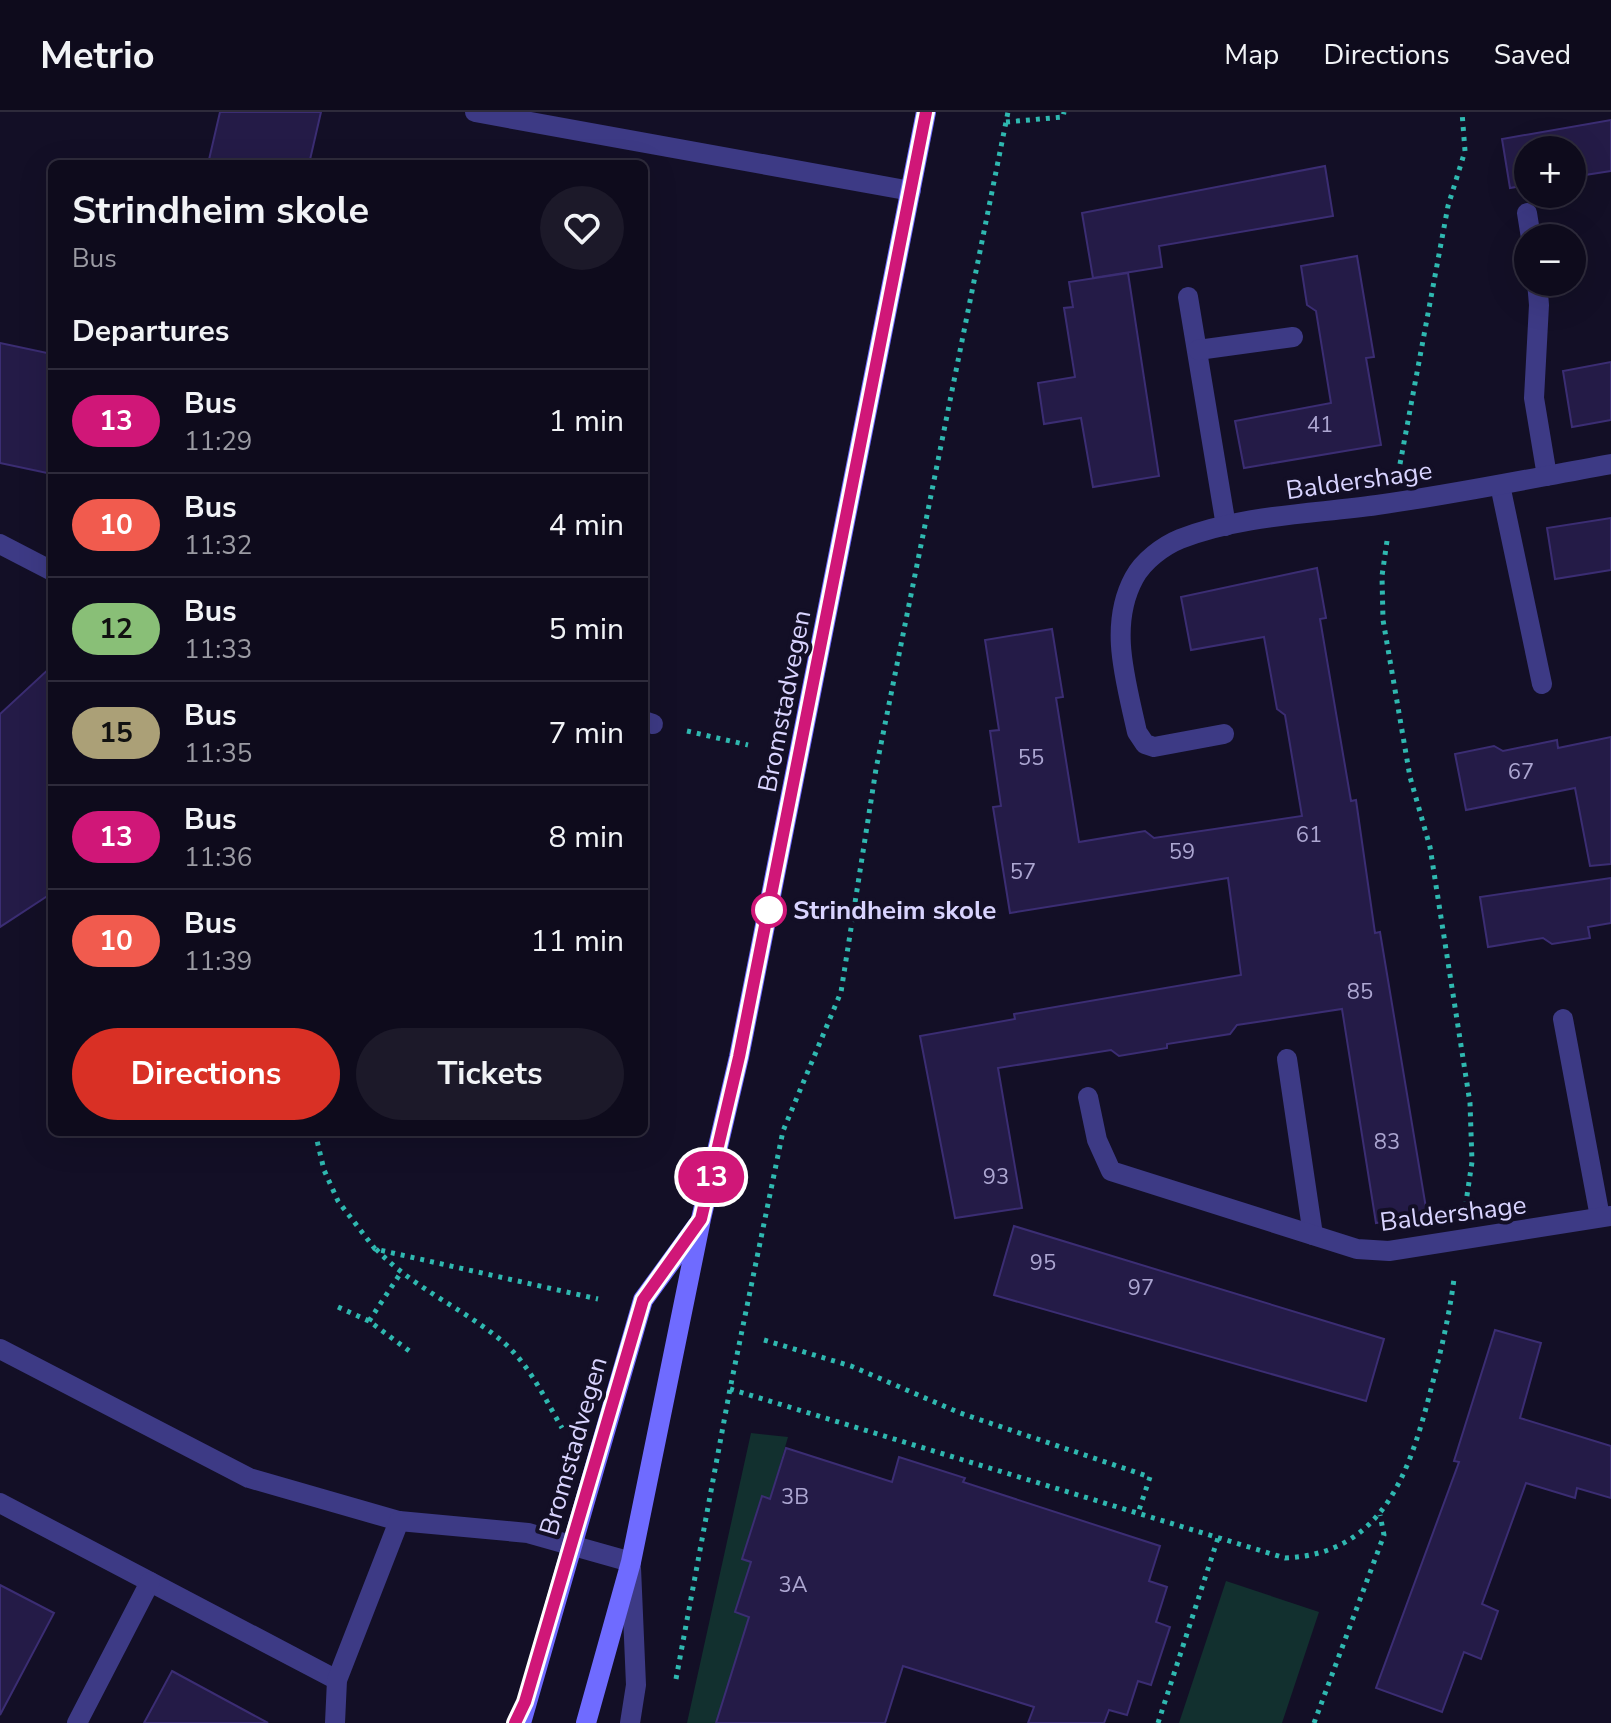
<!DOCTYPE html>
<html lang="en">
<head>
<meta charset="utf-8">
<style>
  body { margin:0; font-family:"Nunito Sans",sans-serif; background:#1c1929; color:#f1f3f6; height:100vh; display:flex; flex-direction:column; font-size:30px; white-space:nowrap }
  * { box-sizing:border-box; margin:0 }
  p { font-size:26px; color:#9b9ba3 }
  .icon { flex:none; width:44px; height:44px; fill:none; stroke:currentColor; stroke-width:2; stroke-linecap:round; stroke-linejoin:round }
  .map { position:relative; flex:1; overflow:hidden }
  .details { position:absolute; left:48px; top:48px; width:600px; height:976px; display:flex; flex-direction:column; background:#0e0b1c; border-radius:12px; box-shadow:0 8px 32px #0002,0 0 0 2px #2e2b3b }
  .details>* { flex:none }
  .badge { padding:0 16px; border-radius:26px; font-size:28px; line-height:52px }
  .fabs { position:absolute; left:1514px; top:24px; display:grid; gap:16px }
  .fabs a { display:grid; place-items:center; width:72px; height:72px; border-radius:50%; background:#0e0b1c; box-shadow:0 8px 32px #0002,0 0 0 2px #2e2b3b; font-size:40px }
  .map>.badge { position:absolute; translate:-50% -50%; box-shadow:0 0 0 4px #fff }
  h2 { padding:0 24px; font-size:30px; line-height:72px }
  .round { display:grid; place-items:center; flex:none; width:84px; height:84px; border-radius:42px; background:#1c1929 }
  .summary { display:flex; align-items:center; justify-content:space-between; height:136px; padding:0 24px }
  h1 { font-size:38px; font-weight:700; line-height:60px }
  .button { display:flex; gap:16px; margin-top:auto; padding:16px 24px }
  .button a { flex:1; height:92px; border-radius:48px; background:#d93025; color:#fff; font-size:32px; font-weight:700; line-height:92px; text-align:center }
  .button a+a { background:#1c1929; color:#f1f3f6 }
  ul { padding:0; list-style:none }
  li { display:flex; align-items:center; gap:24px; height:104px; padding:0 24px; border-top:2px solid #2e2b3b }
  li div { flex:1 }
  li b { display:block; font-size:30px }
  li em { font-style:normal }
  li .badge { min-width:88px; font-weight:700; text-align:center }
  header { display:flex; align-items:center; gap:48px; box-sizing:border-box; height:112px; padding:0 40px; background:#0e0b1c; border-bottom:2px solid #2e2b3b }
  header strong { font-size:38px }
  nav { display:flex; gap:44px; margin-inline-start:auto; font-size:28px }
  .map>svg:first-child { display:block }
  .green { fill:#12302f }
  .building { fill:#241b47; stroke:#3b2d73; stroke-width:2 }
  .lines { fill:none; stroke-linecap:round; stroke-linejoin:round }
  .path { stroke:#2fb8b0; stroke-width:5; stroke-dasharray:4 6; stroke-linecap:butt }
  .service { stroke:#3d3a85; stroke-width:20 }
  .minor { stroke:#3d3a85; stroke-width:20 }
  .secondary { stroke:#6f6bff; stroke-width:20 }
  .line-casing { stroke:#fff; stroke-width:18 }
  .line { stroke:#d01778; stroke-width:12 }
  .stop-dot { fill:#fff; stroke:#d01778; stroke-width:4 }
  .labels { text-anchor:middle; stroke-width:8; stroke-linejoin:round; paint-order:stroke }
  .number-label { font-size:22px; fill:#aca6d1 }
  .street-label { font-size:26px; fill:#d9d4ff; stroke:#130f26 }
  .stop-label { font-size:26px; font-weight:bold; fill:#d9d4ff; stroke:#130f26; text-anchor:start }
</style>
</head>
<body>
<header>
<strong>Metrio</strong>
<nav><a>Map</a><a>Directions</a><a>Saved</a></nav>
</header>
<div class="map">
<svg width="1611" height="1611" viewBox="0 0 1611 1611">
  <rect width="100%" height="100%" fill="#130f26"/>
  <!-- green -->
  <g class="green">
    <path d="M751,1321L788,1325L770,1387L761,1385L742,1446L751,1450L749,1505L716,1611H687Z"/>
    <path d="M1226,1469L1319,1500L1282,1611H1179Z"/>
  </g>
  <!-- building -->
  <g class="building">
    <path d="M220,0H321L309,52H208Z"/>
    <path d="M1611,8V59L1572,65V38H1528V73L1510,76L1502,27Z"/>
    <path d="M1325,54L1333,104L1159,134L1162,155L1093,166L1082,101Z"/>
    <path d="M1357,144L1374,245L1366,246L1381,333L1244,356L1235,309L1331,291L1316,199L1307,193L1301,154Z"/>
    <path d="M1128,161L1159,364L1093,375L1081,306L1044,312L1038,271L1075,265L1064,196L1073,195L1069,170Z"/>
    <path d="M0,231L52,242V362L0,351Z"/>
    <path d="M1611,250V308L1572,315L1563,259Z"/>
    <path d="M1611,406V458L1555,467L1547,416Z"/>
    <path d="M1317,456L1326,506L1320,507L1351,689L1356,688L1375,821L1380,820L1427,1102L1376,1111L1342,897L1237,913L1230,922L1167,932V936L1119,944L1111,938L998,956L1022,1096L955,1106L920,924L1015,907L1014,902L1241,863L1228,766L1010,801L993,695L1001,694L990,619L999,618L985,528L1052,517L1063,585L1056,586L1079,730L1145,719L1154,726L1302,704L1285,603L1277,597L1264,525L1191,538L1181,485Z"/>
    <path d="M52,554V781L0,815V602Z"/>
    <path d="M1611,625V752L1590,754L1575,676L1466,698L1455,642L1494,634L1503,639L1557,628L1558,636Z"/>
    <path d="M1611,766V811L1588,815L1590,826L1552,832L1543,826L1488,835L1480,785Z"/>
    <path d="M1014,1114L1384,1227L1366,1289L994,1183Z"/>
    <path d="M1495,1218L1541,1231L1520,1306L1611,1334V1386L1577,1376L1575,1386L1526,1371L1482,1492L1498,1499L1481,1547L1464,1540L1442,1600L1376,1576L1459,1350L1454,1349Z"/>
    <path d="M786,1336L892,1370L899,1345L965,1366L963,1370L1160,1434L1149,1469L1167,1475L1156,1510L1170,1515L1151,1573L1138,1569L1127,1603L1109,1598L1104,1611H1028L1034,1595L903,1554L885,1611H716L749,1505L735,1500L751,1450L742,1447L762,1384L770,1387Z"/>
    <path d="M0,1473L54,1501L0,1603Z"/>
    <path d="M172,1559L268,1611H144Z"/>
  </g>
  <g class="lines">
    <!-- path -->
    <g class="path">
      <path d="M1006,10L1063,5L1064,0"/>
      <path d="M1400,352L1448,94L1465,39L1462,0"/>
      <path d="M1387,429L1382,464L1383,508L1410,665L1430,735L1470,991L1472,1050L1466,1090"/>
      <path d="M687,619L748,633"/>
      <path d="M315,1020L324,1058L338,1089L375,1137L598,1187"/>
      <path d="M376,1137C413,1176 461,1195 502,1229C529,1252 544,1285 562,1316"/>
      <path d="M338,1195L369,1209L412,1241"/>
      <path d="M369,1209L400,1162"/>
      <path d="M764,1228L851,1254L960,1301L1150,1365L1138,1401"/>
      <path d="M730,1277L1285,1446C1382,1442 1409,1362 1430,1281C1440,1243 1449,1206 1454,1167"/>
      <path d="M676,1567L730,1277L783,1019L841,880L876,657L1008,0"/>
      <path d="M1158,1611L1218,1426"/>
      <path d="M1314,1611L1384,1423L1380,1403"/>
    </g>
    <!-- service -->
    <g class="service">
      <path d="M0,1237L249,1366L399,1409"/>
      <path d="M0,1391L337,1568"/>
      <path d="M77,1611L150,1470"/>
      <path d="M335,1611L337,1568L399,1409L528,1421L631,1450"/>
    </g>
    <!-- minor -->
    <g class="minor">
      <path d="M475,0L911,79"/>
      <path d="M1527,101L1531,126"/>
      <path d="M1537,170L1539,193L1534,286L1547,364"/>
      <path d="M1188,185L1226,414"/>
      <path d="M1198,238L1293,225"/>
      <path d="M1500,373L1542,572"/>
      <path d="M0,432L52,459"/>
      <path d="M644,609L653,612"/>
      <path d="M1224,622L1154,635L1145,632L1137,620C1126,569 1108,514 1134,466C1143,449 1163,434 1180,427C1241,403 1313,402 1377,393C1456,382 1533,366 1611,352"/>
      <path d="M1563,907L1600,1105"/>
      <path d="M1287,947L1313,1123"/>
      <path d="M1088,985L1097,1028L1111,1059L1357,1137L1389,1139L1611,1104"/>
      <path d="M630,1611L636,1573L631,1456"/>
    </g>
    <!-- secondary -->
    <g class="secondary">
      <path d="M521,1611L643,1188L697,1114"/>
      <path d="M586,1611L631,1450L701,1107L739,945L926,0"/>
    </g>
  </g>
  <g class="lines">
    <!-- line casing -->
    <g class="line-casing">
      <path id="line" d="M515,1611L525,1590L643,1188L701,1107L739,945L926,0"/>
    </g>
    <!-- line -->
    <use href="#line" class="line"/>
  </g>
  <!-- markers -->
  <circle class="stop-dot" cx="769" cy="798" r="16"/>
  <g class="labels">
    <!-- number labels -->
    <g class="number-label">
      <text x="1320" y="320">41</text>
      <text x="1031" y="653">55</text>
      <text x="1521" y="667">67</text>
      <text x="1309" y="730">61</text>
      <text x="1182" y="747">59</text>
      <text x="1023" y="767">57</text>
      <text x="1360" y="887">85</text>
      <text x="1387" y="1037">83</text>
      <text x="996" y="1072">93</text>
      <text x="1043" y="1158">95</text>
      <text x="1141" y="1183">97</text>
      <text x="795" y="1392">3B</text>
      <text x="793" y="1480">3A</text>
    </g>
    <!-- street labels -->
    <g class="street-label">
      <text transform="translate(1359 368) rotate(-8)" y="9">Baldershage</text>
      <text transform="translate(784 589) rotate(-79)" y="9">Bromstadvegen</text>
      <text transform="translate(1453 1101) rotate(-7)" y="9">Baldershage</text>
      <text transform="translate(573 1334) rotate(-74)" y="9">Bromstadvegen</text>
    </g>
    <!-- stop labels -->
    <g class="stop-label">
      <text x="793" y="807">Strindheim skole</text>
    </g>
  </g>
</svg>
<div class="fabs">
<a>+</a>
<a>−</a>
</div>
<b class="badge" style="left:711px;top:1065px;background:#d01778;color:#fff">13</b>
<section class="details">
<div class="summary"><div><h1>Strindheim skole</h1><p>Bus</p></div><a class="round"><svg class="icon" aria-label="heart" viewBox="0 0 24 24"><path d="M12 20l-8-8c-3-5 5-10 8-4 3-6 11-1 8 4z"/></svg></a></div>
<h2>Departures</h2>
<ul>
<li><span class="badge" style="background:#d01778;color:#fff">13</span><div><b>Bus</b><p>11:29</p></div><em>1 min</em></li>
<li><span class="badge" style="background:#f15b4e;color:#fff">10</span><div><b>Bus</b><p>11:32</p></div><em>4 min</em></li>
<li><span class="badge" style="background:#89bf77;color:#111">12</span><div><b>Bus</b><p>11:33</p></div><em>5 min</em></li>
<li><span class="badge" style="background:#aba077;color:#111">15</span><div><b>Bus</b><p>11:35</p></div><em>7 min</em></li>
<li><span class="badge" style="background:#d01778;color:#fff">13</span><div><b>Bus</b><p>11:36</p></div><em>8 min</em></li>
<li><span class="badge" style="background:#f15b4e;color:#fff">10</span><div><b>Bus</b><p>11:39</p></div><em>11 min</em></li>
</ul>
<div class="button"><a>Directions</a><a>Tickets</a></div>
</section>
</div>
</body>
</html>
